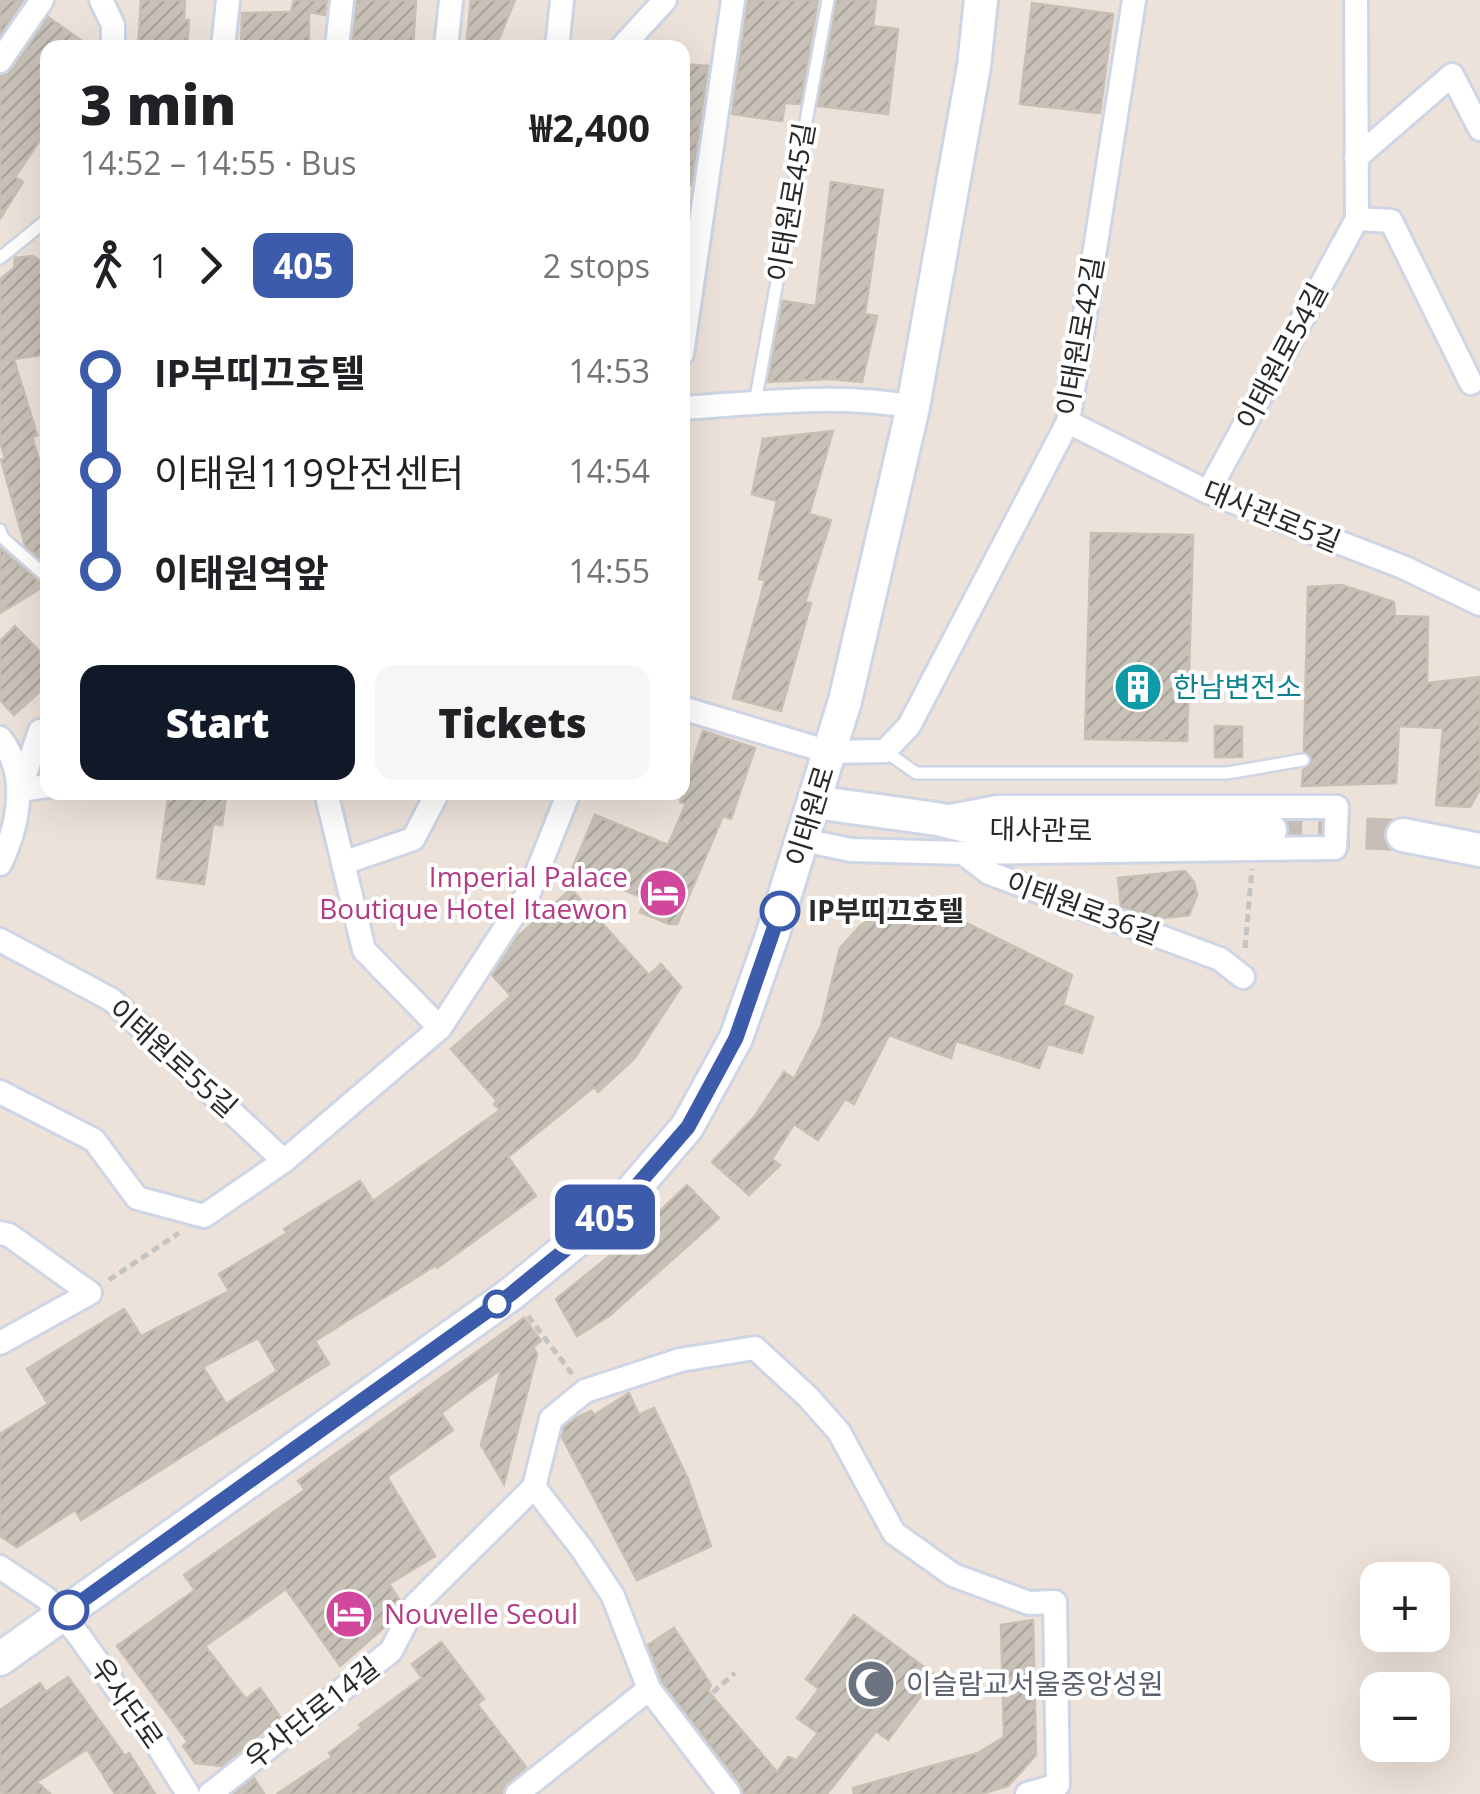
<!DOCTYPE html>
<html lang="en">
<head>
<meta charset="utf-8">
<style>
  body { margin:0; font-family:"Open Sans","Noto Sans KR",sans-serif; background:#f6f6f6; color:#202124; height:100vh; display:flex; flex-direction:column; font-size:38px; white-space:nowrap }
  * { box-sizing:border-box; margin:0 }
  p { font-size:32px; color:#757577 }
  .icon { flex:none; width:55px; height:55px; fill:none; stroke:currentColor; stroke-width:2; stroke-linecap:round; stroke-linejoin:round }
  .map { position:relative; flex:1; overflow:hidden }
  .side { position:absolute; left:40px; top:40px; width:650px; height:760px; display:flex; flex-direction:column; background:#fff; border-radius:20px; box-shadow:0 10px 40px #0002 }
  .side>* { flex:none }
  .badge { padding:0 20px; border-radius:15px; font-size:35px; line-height:65px }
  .controls { position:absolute; left:1360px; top:1562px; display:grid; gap:20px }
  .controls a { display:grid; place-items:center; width:90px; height:90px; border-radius:20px; background:#fff; box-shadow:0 10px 40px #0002; font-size:50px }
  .map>.badge { position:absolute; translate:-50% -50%; box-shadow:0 0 0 5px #fff }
  .legs { display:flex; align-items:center; gap:15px; height:110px; padding:0 40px; font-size:32px }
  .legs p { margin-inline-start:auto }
  .headline { display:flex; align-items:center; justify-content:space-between; height:170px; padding:0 40px }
  h1 { font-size:55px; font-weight:800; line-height:75px }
  .action { display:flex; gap:20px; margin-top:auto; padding:20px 40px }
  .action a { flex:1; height:115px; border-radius:20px; background:#111827; color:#fff; font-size:40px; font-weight:800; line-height:115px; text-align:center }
  .action a+a { background:#f6f6f6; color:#202124 }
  ul { padding:0 40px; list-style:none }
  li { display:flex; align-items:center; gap:35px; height:100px; font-size:38px }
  li i { display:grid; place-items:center; width:15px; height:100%; margin:0 12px; background:currentColor }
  li i::after { content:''; width:25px; height:25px; margin:-12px; border:8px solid; border-radius:50%; background:#fff }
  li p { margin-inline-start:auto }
  li:first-child i { background:linear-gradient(#0000 50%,currentColor 0) }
  li:last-child i { background:linear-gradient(currentColor 50%,#0000 0) }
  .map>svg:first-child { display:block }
  .building { fill:url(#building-hatch); stroke:#c9beb3; stroke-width:2.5; fill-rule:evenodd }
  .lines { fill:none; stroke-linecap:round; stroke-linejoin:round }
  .secondary-tunnel { stroke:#c6bdb6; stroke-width:32; stroke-dasharray:32 16; stroke-linecap:butt }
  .lane-casing { stroke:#ced5e4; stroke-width:16 }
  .street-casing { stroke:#ced5e4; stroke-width:28 }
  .secondary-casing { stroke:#ced5e4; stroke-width:38 }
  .path { stroke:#c3c3c3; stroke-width:5; stroke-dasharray:8 5; stroke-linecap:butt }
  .lane { stroke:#fff; stroke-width:11 }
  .street { stroke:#fff; stroke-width:22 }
  .secondary { stroke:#fff; stroke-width:32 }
  .line-1-casing { stroke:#fff; stroke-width:22 }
  .line-1 { stroke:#3d5bab; stroke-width:15 }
  .stop-1-dot { fill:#fff; stroke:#3d5bab; stroke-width:5 }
  .labels { text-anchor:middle; stroke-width:8; stroke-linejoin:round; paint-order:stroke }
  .street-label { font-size:28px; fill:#292929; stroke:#fff }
  .culture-label { font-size:28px; fill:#0d838f; stroke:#fff; text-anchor:start }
  .hotel-label { font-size:28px; fill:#b23c85; stroke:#fff; text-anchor:end }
  .stop-label { font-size:28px; font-weight:bold; fill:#292929; stroke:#fff; text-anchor:start }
  .worship-label { font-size:28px; fill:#5b616d; stroke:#fff; text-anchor:start }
</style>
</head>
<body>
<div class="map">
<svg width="1480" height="1794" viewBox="0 0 1480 1794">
  <defs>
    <pattern id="building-hatch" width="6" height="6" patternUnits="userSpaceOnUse" patternTransform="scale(2.5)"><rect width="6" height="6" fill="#c7c1b8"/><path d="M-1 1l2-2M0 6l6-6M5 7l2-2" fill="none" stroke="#aba69e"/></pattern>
  </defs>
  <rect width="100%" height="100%" fill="#ede2d9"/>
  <!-- building -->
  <g class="building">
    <path d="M0,0H23L0,35Z"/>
    <path d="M141,0H185L184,20H189L187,48H138Z"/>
    <path d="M294,0H327L325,15L309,12V48H241L242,13L291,12Z"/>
    <path d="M357,0H416L413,48H352Z"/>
    <path d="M471,0H515L495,48H466Z"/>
    <path d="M748,0H818L800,104L785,103L782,121L732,114Z"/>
    <path d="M837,0H876L873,26L898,29L888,114L818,106Z"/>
    <path d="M1032,3L1113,14L1100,113L1020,104Z"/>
    <path d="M48,17L92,48H48V128L15,177L23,182L0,219V76L12,70Z"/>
    <path d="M682,64L708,66L691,185L682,184Z"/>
    <path d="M831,182L883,190L865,314L877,316L862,382L830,379L768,382L783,301L816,306Z"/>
    <path d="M33,256L42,262L40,331L48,330V354L14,359L37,435L32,437L48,489V565L25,545L1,460L5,458L0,442V279L14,268L15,258Z"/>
    <path d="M833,431L809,514L831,520L805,602L811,603L781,711L733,698L765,580L759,579L777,501L752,494L763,439Z"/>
    <path d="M1091,533L1193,535L1187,741L1085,739Z"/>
    <path d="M0,548L44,586L0,613Z"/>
    <path d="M1342,585L1394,602L1395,616L1428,617L1427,683L1480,677V789L1470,807L1436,805L1443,728L1399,726L1396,783L1302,786L1303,770L1310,766L1312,759L1304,751L1308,587Z"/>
    <path d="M15,626L48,660L39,671L48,684L14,715L0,700V641Z"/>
    <path d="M1215,726L1242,727V757H1215Z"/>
    <path d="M703,731L755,748L731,819L723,816L677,924H669L640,912L646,899L572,869L595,815L668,845L686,804L680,802Z"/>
    <path d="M169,792H211L226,796L222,825L213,824L204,884L157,878Z"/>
    <path d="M1185,871L1194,882L1197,895L1189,915L1154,919L1121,906L1118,878Z"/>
    <path d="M571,889L649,975L661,964L681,987L634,1059L598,1092L594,1087L508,1157L536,1196L437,1268L436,1265L315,1341L329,1364L269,1402L81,1520L75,1510L17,1547L0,1536V1434L48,1404L27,1369L124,1309L141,1336L229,1291L219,1274L287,1233L284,1229L360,1181L373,1201L500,1110L494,1104L497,1101L451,1049L511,996L492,975L517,937ZM258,1338L277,1371L226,1404L203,1367Z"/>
    <path d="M922,901L1072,975L1063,1005L1093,1017L1082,1053L1048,1044L1039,1068L956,1041L951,1058L889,1035L854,1104L845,1099L818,1140L794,1124L772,1159L780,1165L749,1195L712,1162L755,1116L784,1072L794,1079L821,1026L840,948L860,926L881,912L900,904Z"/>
    <path d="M687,1185L719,1218L609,1316L577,1336L556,1299L632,1238Z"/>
    <path d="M524,1318L541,1341L533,1347L537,1354L504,1484L481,1445L501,1369L441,1413L453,1430L387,1477L435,1556L389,1584L400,1601L386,1626L340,1666L286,1589L205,1646L246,1699L260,1688L280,1717L222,1766L195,1763L183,1746L188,1742L117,1646L195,1590L184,1575L305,1490L298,1481Z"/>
    <path d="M629,1393L639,1415L654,1408L688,1479L711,1546L637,1580L562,1437L564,1427L576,1418L591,1411L594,1415Z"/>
    <path d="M854,1615L936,1676L888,1740L876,1731L827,1794H744L741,1785L662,1682L648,1645L674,1628L711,1685L708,1691L777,1772L788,1757L797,1760L818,1733L797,1718L819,1689L806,1679Z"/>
    <path d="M1033,1620L1036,1755L1008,1786L981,1794H854L853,1788L978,1753L1004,1737L1001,1625Z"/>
    <path d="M441,1642L484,1699L477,1704L526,1767L507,1783L502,1794H277L332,1757L329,1753L362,1728L359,1725L422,1678L412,1664Z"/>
    <path d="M68,1677L125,1756L129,1753L155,1794H115L87,1749L37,1782L50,1794H0V1710L40,1683L46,1692Z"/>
    <path d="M254,1778L264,1794H234Z"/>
  </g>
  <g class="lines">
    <!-- secondary-tunnel -->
    <path class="secondary-tunnel" d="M1270,830L1403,835"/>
    <!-- lane casing -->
    <g class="lane-casing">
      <g id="lane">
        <path d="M0,258L48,219"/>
        <path d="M755,403L828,0"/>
        <path d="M0,530L2,537L48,578"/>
        <path d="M885,751L916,773H1227L1303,760"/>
      </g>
    </g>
    <!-- street casing -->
    <g class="street-casing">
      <g id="street">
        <path d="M101,0L113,25V48"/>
        <path d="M223,48L228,0"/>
        <path d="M337,48L342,0"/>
        <path d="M446,48L451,0"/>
        <path d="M557,48L562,0"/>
        <path d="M621,48L665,0"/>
        <path d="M0,61L42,0"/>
        <path d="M1356,158L1452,75L1480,129"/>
        <path d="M1357,219L1391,221L1471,383"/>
        <path d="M682,354L733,0"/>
        <path d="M682,408C758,403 839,393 913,407"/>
        <path d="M1068,422L1208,492L1403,567L1480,604"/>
        <path d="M1208,492L1357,219L1356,0"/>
        <path d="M682,708L829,752L885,751L909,726L1068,422L1134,0"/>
        <path d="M0,738C29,774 19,825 0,864"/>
        <path d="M21,786L40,731"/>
        <path d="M20,790L48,786"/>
        <path d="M326,792L364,950L440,1028"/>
        <path d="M802,840L851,850L963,853L1335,848L1337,807H997L945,817"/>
        <path d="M963,853L989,873L1220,959L1243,977"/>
        <path d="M343,863L413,839L438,792"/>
        <path d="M0,940L112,1000L284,1161"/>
        <path d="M0,1092L94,1140L137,1198L204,1216L284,1161L440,1028L530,890L569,792"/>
        <path d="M0,1233L9,1235L90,1293L0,1343"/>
        <path d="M534,1487L582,1549L613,1596L649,1689L729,1794"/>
        <path d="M0,1567L46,1598L77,1633L158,1746L188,1794"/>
        <path d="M210,1794L391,1651L415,1605L534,1487L551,1419L585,1391L680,1360L755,1348L808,1397L839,1432L894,1533L953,1575L1029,1603L1055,1602L1058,1785L1027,1794"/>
        <path d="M517,1794L649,1689"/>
      </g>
    </g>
    <!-- secondary casing -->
    <g class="secondary-casing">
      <g id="secondary">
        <path d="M814,802L937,819L991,832L1270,830"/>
        <path d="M1403,835L1480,850"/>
        <path d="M0,1659L511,1294L620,1205L687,1127L736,1038L772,936L845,701L913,407L974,66L981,0"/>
      </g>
    </g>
    <!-- path -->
    <g class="path">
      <path d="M1245,948L1252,869"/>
      <path d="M109,1280L179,1233"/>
      <path d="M528,1316L573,1375"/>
      <path d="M698,1714L711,1694L735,1673"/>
    </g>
    <!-- lane -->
    <use href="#lane" class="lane"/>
    <!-- street -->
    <use href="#street" class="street"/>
    <!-- secondary -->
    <use href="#secondary" class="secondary"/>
  </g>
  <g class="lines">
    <!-- line-1 casing -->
    <g class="line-1-casing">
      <path id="line-1" d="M69,1610L511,1294L620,1205L688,1127L736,1038L780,911"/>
    </g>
    <!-- line-1 -->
    <use href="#line-1" class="line-1"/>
  </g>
  <!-- icons -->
  <defs>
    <g id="building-disc" transform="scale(2.5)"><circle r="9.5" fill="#0f9aa8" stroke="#fff"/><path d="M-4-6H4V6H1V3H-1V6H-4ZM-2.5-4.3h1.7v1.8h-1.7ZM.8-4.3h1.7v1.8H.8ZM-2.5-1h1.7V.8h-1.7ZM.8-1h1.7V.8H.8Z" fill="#fff"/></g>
    <g id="hotel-disc" transform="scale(2.5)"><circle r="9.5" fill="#d1479c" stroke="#fff"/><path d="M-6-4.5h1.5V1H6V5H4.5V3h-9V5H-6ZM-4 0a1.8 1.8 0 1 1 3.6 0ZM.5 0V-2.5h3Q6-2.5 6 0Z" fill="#fff"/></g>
    <g id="mosque-disc" transform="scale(2.5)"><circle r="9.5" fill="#6b7280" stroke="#fff"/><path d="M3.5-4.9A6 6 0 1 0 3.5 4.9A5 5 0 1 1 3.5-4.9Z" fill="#fff"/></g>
  </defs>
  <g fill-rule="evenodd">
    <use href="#building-disc" x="1138" y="687"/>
    <use href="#hotel-disc" x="663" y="893"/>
    <use href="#hotel-disc" x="349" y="1614"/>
    <use href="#mosque-disc" x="871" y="1684"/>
  </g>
  <!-- markers -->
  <g class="stop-1-dot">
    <circle cx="780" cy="911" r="18"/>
    <circle cx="497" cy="1304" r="12"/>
    <circle cx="69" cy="1610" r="18"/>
  </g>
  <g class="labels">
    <!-- street labels -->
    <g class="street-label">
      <text transform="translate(791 202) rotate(-80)" y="10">이태원로45길</text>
      <text transform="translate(1080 336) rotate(-80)" y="10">이태원로42길</text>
      <text transform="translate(1282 356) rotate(-62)" y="10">이태원로54길</text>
      <text transform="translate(1272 516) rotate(22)" y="10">대사관로5길</text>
      <text transform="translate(810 816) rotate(-73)" y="10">이태원로</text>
      <text transform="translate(1041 830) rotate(1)" y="10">대사관로</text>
      <text transform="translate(1083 908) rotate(20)" y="10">이태원로36길</text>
      <text transform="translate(173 1058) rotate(42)" y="10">이태원로55길</text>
      <text transform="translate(127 1703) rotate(55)" y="10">우사단로</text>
      <text transform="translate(312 1713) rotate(-38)" y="10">우사단로14길</text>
    </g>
    <!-- culture labels -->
    <g class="culture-label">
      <text x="1173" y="697">한남변전소</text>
    </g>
    <!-- hotel labels -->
    <g class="hotel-label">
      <text x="628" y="887">Imperial Palace<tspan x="628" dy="32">Boutique Hotel Itaewon</tspan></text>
      <text x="384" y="1624" text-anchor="start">Nouvelle Seoul</text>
    </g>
    <!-- stop labels -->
    <g class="stop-label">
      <text x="808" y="921">IP부띠끄호텔</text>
    </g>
    <!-- worship labels -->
    <g class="worship-label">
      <text x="906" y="1694">이슬람교서울중앙성원</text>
    </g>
  </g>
</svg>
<div class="controls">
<a>+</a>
<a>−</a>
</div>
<b class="badge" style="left:605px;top:1217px;background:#3d5bab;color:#fff">405</b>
<section class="side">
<div class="headline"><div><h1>3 min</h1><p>14:52 – 14:55 · Bus</p></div><b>₩2,400</b></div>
<div class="legs"><svg class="icon" aria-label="walk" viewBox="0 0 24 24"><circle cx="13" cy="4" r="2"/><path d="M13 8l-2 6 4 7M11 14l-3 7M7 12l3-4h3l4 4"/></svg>1<svg class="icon" aria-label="forward" viewBox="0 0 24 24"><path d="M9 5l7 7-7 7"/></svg><b class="badge" style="background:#3d5bab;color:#fff">405</b><p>2 stops</p></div>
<ul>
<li><i style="color:#3d5bab"></i><b>IP부띠끄호텔</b><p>14:53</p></li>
<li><i style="color:#3d5bab"></i><span>이태원119안전센터</span><p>14:54</p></li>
<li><i style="color:#3d5bab"></i><b>이태원역앞</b><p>14:55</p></li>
</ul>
<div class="action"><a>Start</a><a>Tickets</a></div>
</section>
</div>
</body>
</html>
